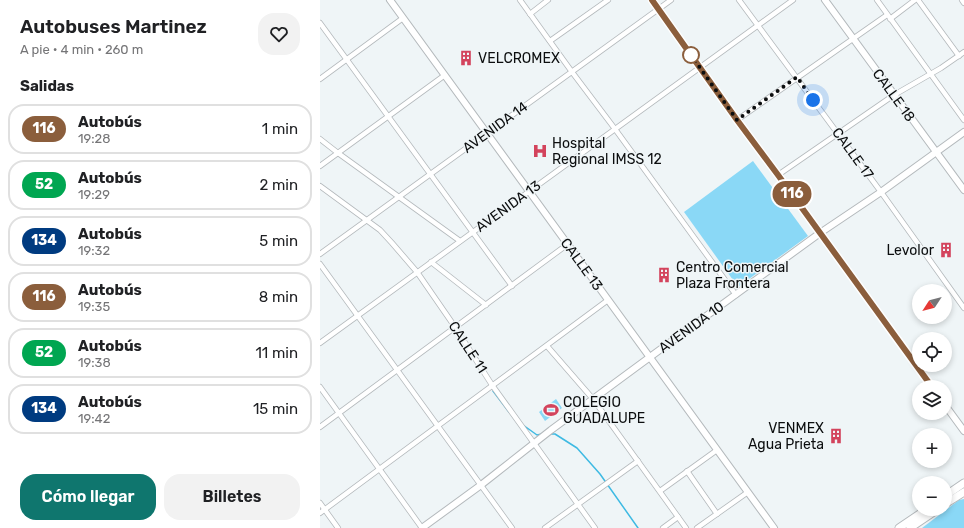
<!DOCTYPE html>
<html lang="es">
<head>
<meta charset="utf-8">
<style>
  body { margin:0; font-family:Rubik,sans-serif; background:#f2f2f2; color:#202124; height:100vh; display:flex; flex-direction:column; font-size:15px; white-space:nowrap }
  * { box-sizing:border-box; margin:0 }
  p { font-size:13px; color:#757577 }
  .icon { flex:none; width:22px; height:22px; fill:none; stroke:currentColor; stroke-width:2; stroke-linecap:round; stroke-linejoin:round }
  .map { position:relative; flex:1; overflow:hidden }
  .drawer { display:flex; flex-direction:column; background:#fff; width:320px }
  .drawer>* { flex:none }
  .badge { padding:0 8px; border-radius:13px; font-size:14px; line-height:26px }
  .needle { width:26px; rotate:234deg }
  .fabs { position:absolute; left:592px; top:284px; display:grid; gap:8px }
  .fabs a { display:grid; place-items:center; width:40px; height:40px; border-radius:50%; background:#fff; box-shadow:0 2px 6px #0003; font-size:20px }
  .you { position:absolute; width:20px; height:20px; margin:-10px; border:3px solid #fff; border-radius:50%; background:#1a73e8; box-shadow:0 0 0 6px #1a73e833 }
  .map>.badge { position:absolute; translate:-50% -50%; box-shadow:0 0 0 2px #fff }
  h2 { padding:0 20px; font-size:15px; line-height:36px }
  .round { display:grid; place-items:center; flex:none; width:42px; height:42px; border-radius:16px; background:#f2f2f2 }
  .head { display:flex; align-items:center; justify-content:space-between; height:68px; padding:0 20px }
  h1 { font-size:19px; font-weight:600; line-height:30px }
  .action { display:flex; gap:8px; margin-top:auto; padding:8px 20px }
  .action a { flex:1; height:46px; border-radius:16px; background:#0f766e; color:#fff; font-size:16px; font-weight:600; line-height:46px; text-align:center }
  .action a+a { background:#f2f2f2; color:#202124 }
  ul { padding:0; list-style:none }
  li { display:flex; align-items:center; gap:12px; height:50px; margin:0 8px 6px; padding:0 12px; border:2px solid #e0e0e0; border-radius:16px }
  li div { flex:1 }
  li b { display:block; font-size:15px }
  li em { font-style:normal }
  li .badge { min-width:44px; font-weight:700; text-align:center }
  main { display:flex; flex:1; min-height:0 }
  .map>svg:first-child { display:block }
  .green { fill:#8ad8f6 }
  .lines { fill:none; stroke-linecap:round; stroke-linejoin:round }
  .stream { stroke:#3ebae3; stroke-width:1.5 }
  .street-casing { stroke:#b4b9bc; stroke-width:6 }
  .secondary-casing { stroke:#b4b9bc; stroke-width:8 }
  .primary-casing { stroke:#b4b9bc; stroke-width:9 }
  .street { stroke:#fff; stroke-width:4.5 }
  .secondary { stroke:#fff; stroke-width:6 }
  .primary { stroke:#fff; stroke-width:7 }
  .line-casing { stroke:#fff; stroke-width:9 }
  .line { stroke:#8b5e3c; stroke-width:6 }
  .walk { stroke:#0c0e0f; stroke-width:4; stroke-dasharray:0 7.2 }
  .stop-dot { fill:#fff; stroke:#8b5e3c; stroke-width:2 }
  .labels { text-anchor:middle; stroke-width:3; stroke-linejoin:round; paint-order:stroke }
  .poi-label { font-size:14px; fill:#0c0e0f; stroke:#eff5f7; text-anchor:start }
  .street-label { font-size:14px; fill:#0c0e0f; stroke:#eff5f7 }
</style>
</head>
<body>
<main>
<section class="drawer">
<div class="head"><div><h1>Autobuses Martinez</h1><p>A pie · 4 min · 260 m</p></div><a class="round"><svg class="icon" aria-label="heart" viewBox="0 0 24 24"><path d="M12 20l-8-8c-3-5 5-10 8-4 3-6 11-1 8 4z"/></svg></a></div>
<h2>Salidas</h2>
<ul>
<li><span class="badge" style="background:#8b5e3c;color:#fff">116</span><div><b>Autobús</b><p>19:28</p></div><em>1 min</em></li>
<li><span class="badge" style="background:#00a651;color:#fff">52</span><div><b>Autobús</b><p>19:29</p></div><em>2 min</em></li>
<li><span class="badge" style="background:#003b80;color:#fff">134</span><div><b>Autobús</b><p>19:32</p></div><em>5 min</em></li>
<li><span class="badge" style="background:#8b5e3c;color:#fff">116</span><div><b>Autobús</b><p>19:35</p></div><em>8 min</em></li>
<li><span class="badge" style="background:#00a651;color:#fff">52</span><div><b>Autobús</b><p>19:38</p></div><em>11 min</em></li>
<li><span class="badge" style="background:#003b80;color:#fff">134</span><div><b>Autobús</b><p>19:42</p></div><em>15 min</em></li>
</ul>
<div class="action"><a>Cómo llegar</a><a>Billetes</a></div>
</section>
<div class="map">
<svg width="644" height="528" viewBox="0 0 644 528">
  <rect width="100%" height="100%" fill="#eff5f7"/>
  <!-- green -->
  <g class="green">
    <path d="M433,161L488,236L418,287L364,212Z"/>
    <path d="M236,399L242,408L225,421L219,412Z"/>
    <path d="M644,499V528H602L639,500Z"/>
  </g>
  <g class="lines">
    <!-- stream -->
    <g class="stream">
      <path d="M173,391L189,412"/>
      <path d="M203,425L217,435L222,434"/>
      <path d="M230,434H235L257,448L280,474L318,528"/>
    </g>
    <!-- street casing -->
    <g class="street-casing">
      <g id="street">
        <path d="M200,0L252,72L295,129L416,295"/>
        <path d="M419,0L561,192L644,308"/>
        <path d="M557,0L644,120"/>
        <path d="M598,0L639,56"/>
        <path d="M642,0L644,3"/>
        <path d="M210,14L228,0"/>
        <path d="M570,19L595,0"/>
        <path d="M0,23L192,286"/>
        <path d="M230,41L288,0"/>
        <path d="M0,79L83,18"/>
        <path d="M417,120L567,15"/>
        <path d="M0,139L18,153L140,241"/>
        <path d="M0,166L125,75"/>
        <path d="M458,175L574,95L621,68L644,52"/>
        <path d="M0,186L60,230L72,243L97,272L135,327L172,385L275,528"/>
        <path d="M0,254L351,0"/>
        <path d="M111,262L166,305"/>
        <path d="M0,264L192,528"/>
        <path d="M0,343L473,0"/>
        <path d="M227,346L273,399L366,528"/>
        <path d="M0,387L102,528"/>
        <path d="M0,427L248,244"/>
        <path d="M367,471L397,514"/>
        <path d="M340,491L397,450"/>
        <path d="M0,503L18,528"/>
        <path d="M0,513L288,300"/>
        <path d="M225,528L318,461"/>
        <path d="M343,528L358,517"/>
        <path d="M377,528L428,492"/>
      </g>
    </g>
    <!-- secondary casing -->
    <g class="secondary-casing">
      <g id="secondary">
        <path d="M70,0L454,528"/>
        <path d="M332,0L417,120L458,175L612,387"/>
        <path d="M505,0L644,190"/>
        <path d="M625,405L644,431"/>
        <path d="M102,528L161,485L231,430L330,357L500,233L561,192L644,132"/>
      </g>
    </g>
    <!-- primary casing -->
    <g class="primary-casing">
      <g id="primary">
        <path d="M625,496L644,483"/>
        <path d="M625,504L644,492"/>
        <path d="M579,528L607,509"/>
        <path d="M590,528L618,509"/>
      </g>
    </g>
    <!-- street -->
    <use href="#street" class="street"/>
    <!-- secondary -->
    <use href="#secondary" class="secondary"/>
    <!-- primary -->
    <use href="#primary" class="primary"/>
  </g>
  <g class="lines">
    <!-- line casing -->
    <g class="line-casing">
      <path id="line" d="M332,0L417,120L458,175L612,387"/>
    </g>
    <!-- line -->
    <use href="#line" class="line"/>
    <!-- walk -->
    <path class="walk" d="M371,55L417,120L477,77L493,100"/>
  </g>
  <!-- icons -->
  <defs>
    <g id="building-bare" transform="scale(1.2)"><path d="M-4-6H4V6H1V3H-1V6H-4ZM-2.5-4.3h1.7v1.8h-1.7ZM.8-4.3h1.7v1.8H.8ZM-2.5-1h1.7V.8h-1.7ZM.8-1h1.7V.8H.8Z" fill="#d3435c" stroke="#eff5f7" stroke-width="2.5" paint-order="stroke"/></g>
    <g id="hospital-bare" transform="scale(1.2)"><path d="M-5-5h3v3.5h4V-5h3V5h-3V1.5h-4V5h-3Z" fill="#d3435c" stroke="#eff5f7" stroke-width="2.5" paint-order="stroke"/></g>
    <g id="stadium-bare" transform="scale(1.2)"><path d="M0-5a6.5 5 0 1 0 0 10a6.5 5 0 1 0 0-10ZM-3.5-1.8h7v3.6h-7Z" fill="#d3435c" stroke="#eff5f7" stroke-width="2.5" paint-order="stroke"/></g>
  </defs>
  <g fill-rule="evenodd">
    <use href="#building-bare" x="146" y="58"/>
    <use href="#hospital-bare" x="220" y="151"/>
    <use href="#building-bare" x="626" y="250"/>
    <use href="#building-bare" x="344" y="275"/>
    <use href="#stadium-bare" x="231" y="410"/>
    <use href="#building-bare" x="516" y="436"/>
  </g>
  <!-- markers -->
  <circle class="stop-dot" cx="371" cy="55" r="8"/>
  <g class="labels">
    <!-- poi labels -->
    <g class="poi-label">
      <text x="158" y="63">VELCROMEX</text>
      <text x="232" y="148">Hospital<tspan x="232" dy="16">Regional IMSS 12</tspan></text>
      <text x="614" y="255" text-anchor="end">Levolor</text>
      <text x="356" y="272">Centro Comercial<tspan x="356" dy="16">Plaza Frontera</tspan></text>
      <text x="243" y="407">COLEGIO<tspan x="243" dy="16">GUADALUPE</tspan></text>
      <text x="504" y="433" text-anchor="end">VENMEX<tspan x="504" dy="16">Agua Prieta</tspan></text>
    </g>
    <!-- street labels -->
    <g class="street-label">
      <text transform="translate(574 95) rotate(54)" y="5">CALLE 18</text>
      <text transform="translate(175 127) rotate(-36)" y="5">AVENIDA 14</text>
      <text transform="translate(533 153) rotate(54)" y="5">CALLE 17</text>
      <text transform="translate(188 206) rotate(-36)" y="5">AVENIDA 13</text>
      <text transform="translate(262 264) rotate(54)" y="5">CALLE 13</text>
      <text transform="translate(371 327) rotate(-36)" y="5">AVENIDA 10</text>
      <text transform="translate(148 347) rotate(57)" y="5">CALLE 11</text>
    </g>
  </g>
</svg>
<div class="fabs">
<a><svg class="needle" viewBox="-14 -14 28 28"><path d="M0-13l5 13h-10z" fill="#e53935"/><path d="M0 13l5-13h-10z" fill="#757577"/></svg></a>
<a><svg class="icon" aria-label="locate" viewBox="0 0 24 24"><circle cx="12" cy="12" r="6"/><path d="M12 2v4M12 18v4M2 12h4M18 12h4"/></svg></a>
<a><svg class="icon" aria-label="layers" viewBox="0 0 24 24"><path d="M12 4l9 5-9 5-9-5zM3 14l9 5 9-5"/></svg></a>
<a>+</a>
<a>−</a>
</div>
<div class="you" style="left:493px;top:100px"></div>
<b class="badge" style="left:472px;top:194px;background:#8b5e3c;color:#fff">116</b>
</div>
</main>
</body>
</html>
